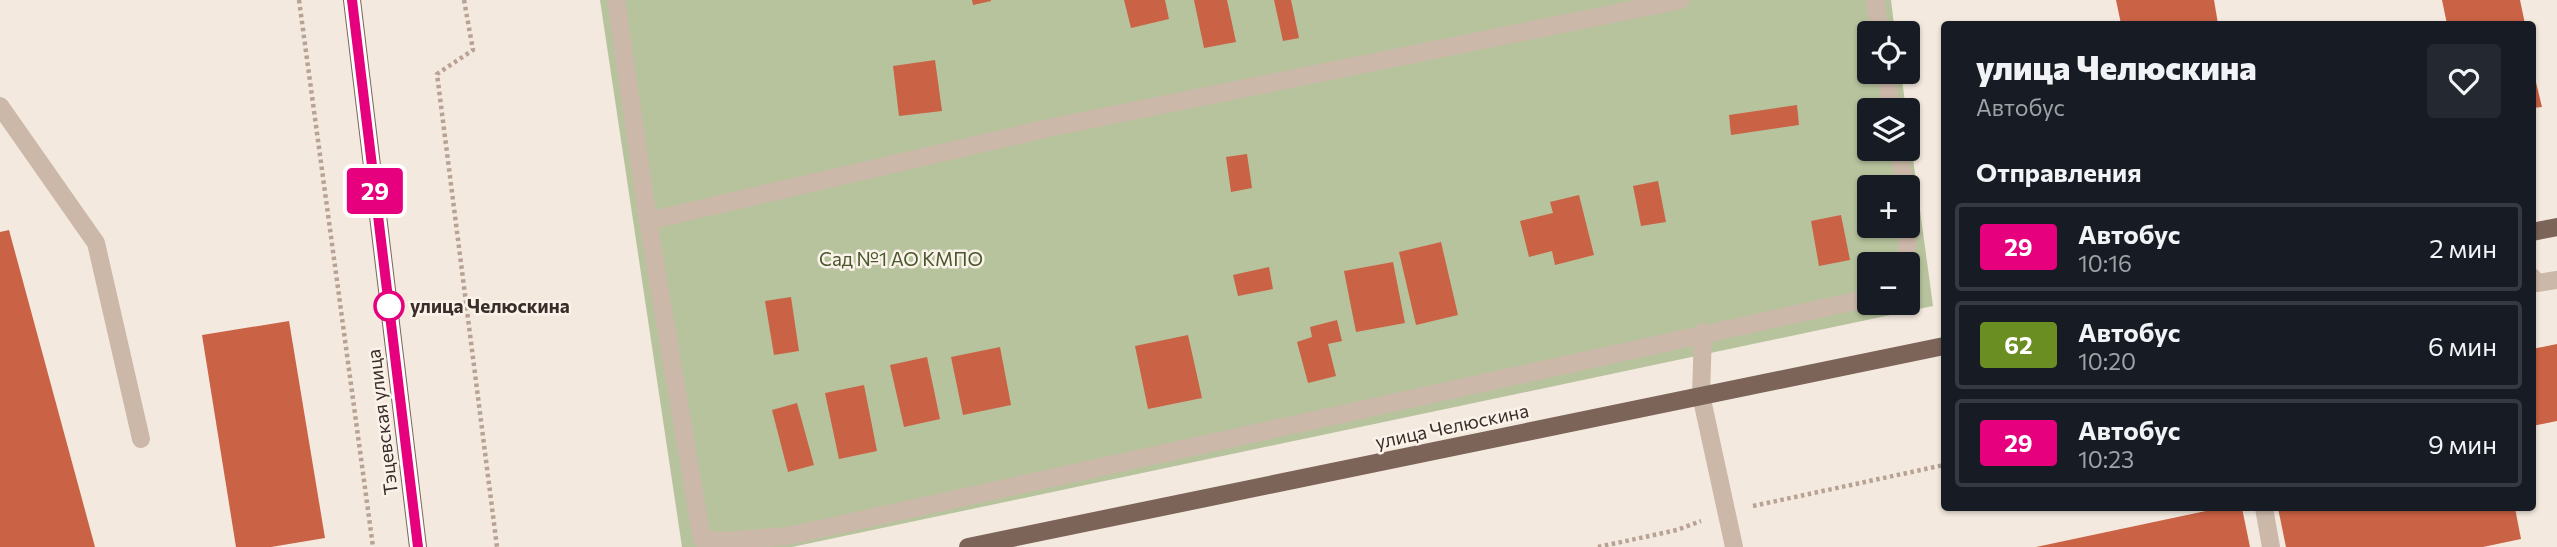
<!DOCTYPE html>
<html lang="ru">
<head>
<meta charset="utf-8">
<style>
  body { margin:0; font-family:Commissioner,sans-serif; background:#242831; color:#f1f3f6; height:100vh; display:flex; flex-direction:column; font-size:26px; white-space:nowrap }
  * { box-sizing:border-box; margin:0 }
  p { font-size:23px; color:#9ea1a6 }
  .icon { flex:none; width:38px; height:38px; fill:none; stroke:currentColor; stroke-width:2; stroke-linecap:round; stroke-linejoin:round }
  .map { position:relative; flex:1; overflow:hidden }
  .drawer { position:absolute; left:1941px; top:21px; width:595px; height:490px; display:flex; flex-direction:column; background:#171b24; border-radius:7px; box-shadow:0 2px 5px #0004 }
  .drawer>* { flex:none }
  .badge { padding:0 14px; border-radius:5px; font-size:24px; line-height:46px }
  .controls { position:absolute; left:1857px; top:21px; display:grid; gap:14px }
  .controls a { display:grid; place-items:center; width:63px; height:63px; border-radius:7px; background:#171b24; box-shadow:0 2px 5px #0004; font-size:35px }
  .map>.badge { position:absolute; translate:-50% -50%; box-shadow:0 0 0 4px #fff }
  h2 { padding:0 35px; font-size:26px; line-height:63px }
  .round { display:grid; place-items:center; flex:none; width:74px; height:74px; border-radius:7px; background:#242831 }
  .head { display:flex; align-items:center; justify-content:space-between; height:119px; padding:0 35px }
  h1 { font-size:33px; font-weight:800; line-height:52px }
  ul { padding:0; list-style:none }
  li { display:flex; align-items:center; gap:21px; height:88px; margin:0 14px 10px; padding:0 21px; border:4px solid #363941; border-radius:7px }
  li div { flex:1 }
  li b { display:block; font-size:26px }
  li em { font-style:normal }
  li .badge { min-width:77px; font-weight:700; text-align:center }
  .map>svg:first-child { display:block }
  .green { fill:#b7c39d; fill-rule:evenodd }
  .building { fill:#ca6245 }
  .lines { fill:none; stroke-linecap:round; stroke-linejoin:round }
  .path { stroke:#b8a293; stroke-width:4.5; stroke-dasharray:3.5 3.5; stroke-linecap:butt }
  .minor { stroke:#ccb8a9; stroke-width:18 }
  .major { stroke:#7c6459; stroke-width:18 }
  .line-casing { stroke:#fff; stroke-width:16 }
  .line { stroke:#e6007e; stroke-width:10 }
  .stop-dot { fill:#fff; stroke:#e6007e; stroke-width:3.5 }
  .labels { text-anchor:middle; stroke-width:5; stroke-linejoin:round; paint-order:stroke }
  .park-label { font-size:19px; fill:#49582c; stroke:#fbf3ea }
  .stop-label { font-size:19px; font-weight:bold; fill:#392e29; stroke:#fbf3ea; text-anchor:start }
  .street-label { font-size:19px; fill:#392e29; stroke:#fbf3ea }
</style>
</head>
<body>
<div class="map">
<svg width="2557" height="547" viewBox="0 0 2557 547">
  <rect width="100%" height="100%" fill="#f3e9de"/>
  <!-- green -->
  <path class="green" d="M600,0H1891L1895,33H1869V72H1901L1906,110H1869V149H1908V122L1933,306L792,547H682ZM1869,187H1908V226H1869ZM1869,264H1908V303H1869Z"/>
  <!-- building -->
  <g class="building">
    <path d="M972,0H991V1L973,5Z"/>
    <path d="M1124,0H1165L1169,19L1131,28Z"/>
    <path d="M1194,0H1227L1236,42L1204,48Z"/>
    <path d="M1274,0H1291L1299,38L1283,41Z"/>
    <path d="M2116,0H2214L2218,24H2121Z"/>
    <path d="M2442,0H2520L2525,24H2447Z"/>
    <path d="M935,60L942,111L899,116L893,66Z"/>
    <path d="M2532,66L2542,107L2532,108Z"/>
    <path d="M1797,105L1799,125L1731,135L1729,115Z"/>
    <path d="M1247,154L1252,188L1231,192L1226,157Z"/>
    <path d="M1658,181L1666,222L1641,226L1633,186Z"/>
    <path d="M1579,195L1594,255L1555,265L1552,251L1529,257L1520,221L1553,213L1550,202Z"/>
    <path d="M1841,215L1850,260L1819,266L1811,221Z"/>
    <path d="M9,230L95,547H0V232Z"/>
    <path d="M1441,242L1458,315L1416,325L1399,252Z"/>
    <path d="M1393,262L1405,323L1356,332L1344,271Z"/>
    <path d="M1269,267L1273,289L1238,296L1233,275Z"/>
    <path d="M791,297L799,351L774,355L765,301Z"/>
    <path d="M1337,320L1342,341L1328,344L1336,376L1308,383L1297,342L1312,337L1310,327Z"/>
    <path d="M289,321L325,538L271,547H236L202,335Z"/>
    <path d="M1188,335L1202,398L1148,409L1135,346Z"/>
    <path d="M2557,344V421L2532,426V349Z"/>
    <path d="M1000,347L1011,405L963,415L951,357Z"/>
    <path d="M927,357L940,419L904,427L890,365Z"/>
    <path d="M864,385L877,451L839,459L825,393Z"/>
    <path d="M797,403L814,465L788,472L772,410Z"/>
    <path d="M2220,508H2242L2250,547H2036Z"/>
    <path d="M2278,508H2515L2521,539L2483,547H2286Z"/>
  </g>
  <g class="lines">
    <!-- path -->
    <g class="path">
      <path d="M299,0L373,547"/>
      <path d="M464,0L473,50L437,74L497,547"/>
      <path d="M1753,506L1944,465"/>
      <path d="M1598,547L1677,530L1701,521"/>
    </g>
    <!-- minor -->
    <g class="minor">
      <path d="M616,0L648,221L702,539L723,541L788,536L1869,298"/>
      <path d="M1875,0L1880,33"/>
      <path d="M1886,72L1892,110"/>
      <path d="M0,106L96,243L141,439"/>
      <path d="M1899,149L1905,187"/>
      <path d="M648,221L1053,127L1681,0"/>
      <path d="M1907,264L1908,204"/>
      <path d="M2532,277L2537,283L2557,280"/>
      <path d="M1703,332L1701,395L1734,547"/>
      <path d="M2264,508L2271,547"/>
    </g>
    <!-- major -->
    <g class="major">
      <path d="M352,0L418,547"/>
      <path d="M2532,232L2557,227"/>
      <path d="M968,547L1944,346"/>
    </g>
  </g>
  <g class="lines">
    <!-- line casing -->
    <g class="line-casing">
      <path id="line" d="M352,0L418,547"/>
    </g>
    <!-- line -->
    <use href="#line" class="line"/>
  </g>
  <!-- markers -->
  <circle class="stop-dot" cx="389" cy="306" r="14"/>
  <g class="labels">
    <!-- park labels -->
    <g class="park-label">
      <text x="901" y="266">Сад №1 АО КМПО</text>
    </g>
    <!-- stop labels -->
    <g class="stop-label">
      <text x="410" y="313">улица Челюскина</text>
    </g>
    <!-- street labels -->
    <g class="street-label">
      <text transform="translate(382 422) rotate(-97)" y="7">Тэцевская улица</text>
      <text transform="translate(1452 426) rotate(-12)" y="7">улица Челюскина</text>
    </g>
  </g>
</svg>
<div class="controls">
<a><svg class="icon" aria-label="locate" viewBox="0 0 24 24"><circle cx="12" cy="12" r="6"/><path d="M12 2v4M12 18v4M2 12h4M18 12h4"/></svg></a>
<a><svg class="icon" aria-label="layers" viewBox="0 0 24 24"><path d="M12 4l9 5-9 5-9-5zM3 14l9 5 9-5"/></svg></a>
<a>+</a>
<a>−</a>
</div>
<b class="badge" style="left:375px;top:191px;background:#e6007e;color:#fff">29</b>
<section class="drawer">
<div class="head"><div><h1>улица Челюскина</h1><p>Автобус</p></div><a class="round"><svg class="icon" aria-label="heart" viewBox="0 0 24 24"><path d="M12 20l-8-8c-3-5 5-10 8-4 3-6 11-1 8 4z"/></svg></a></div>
<h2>Отправления</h2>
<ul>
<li><span class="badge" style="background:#e6007e;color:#fff">29</span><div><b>Автобус</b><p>10:16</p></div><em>2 мин</em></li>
<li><span class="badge" style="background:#6b8e23;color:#fff">62</span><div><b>Автобус</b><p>10:20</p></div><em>6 мин</em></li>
<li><span class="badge" style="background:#e6007e;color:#fff">29</span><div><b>Автобус</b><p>10:23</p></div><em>9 мин</em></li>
</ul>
</section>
</div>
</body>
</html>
